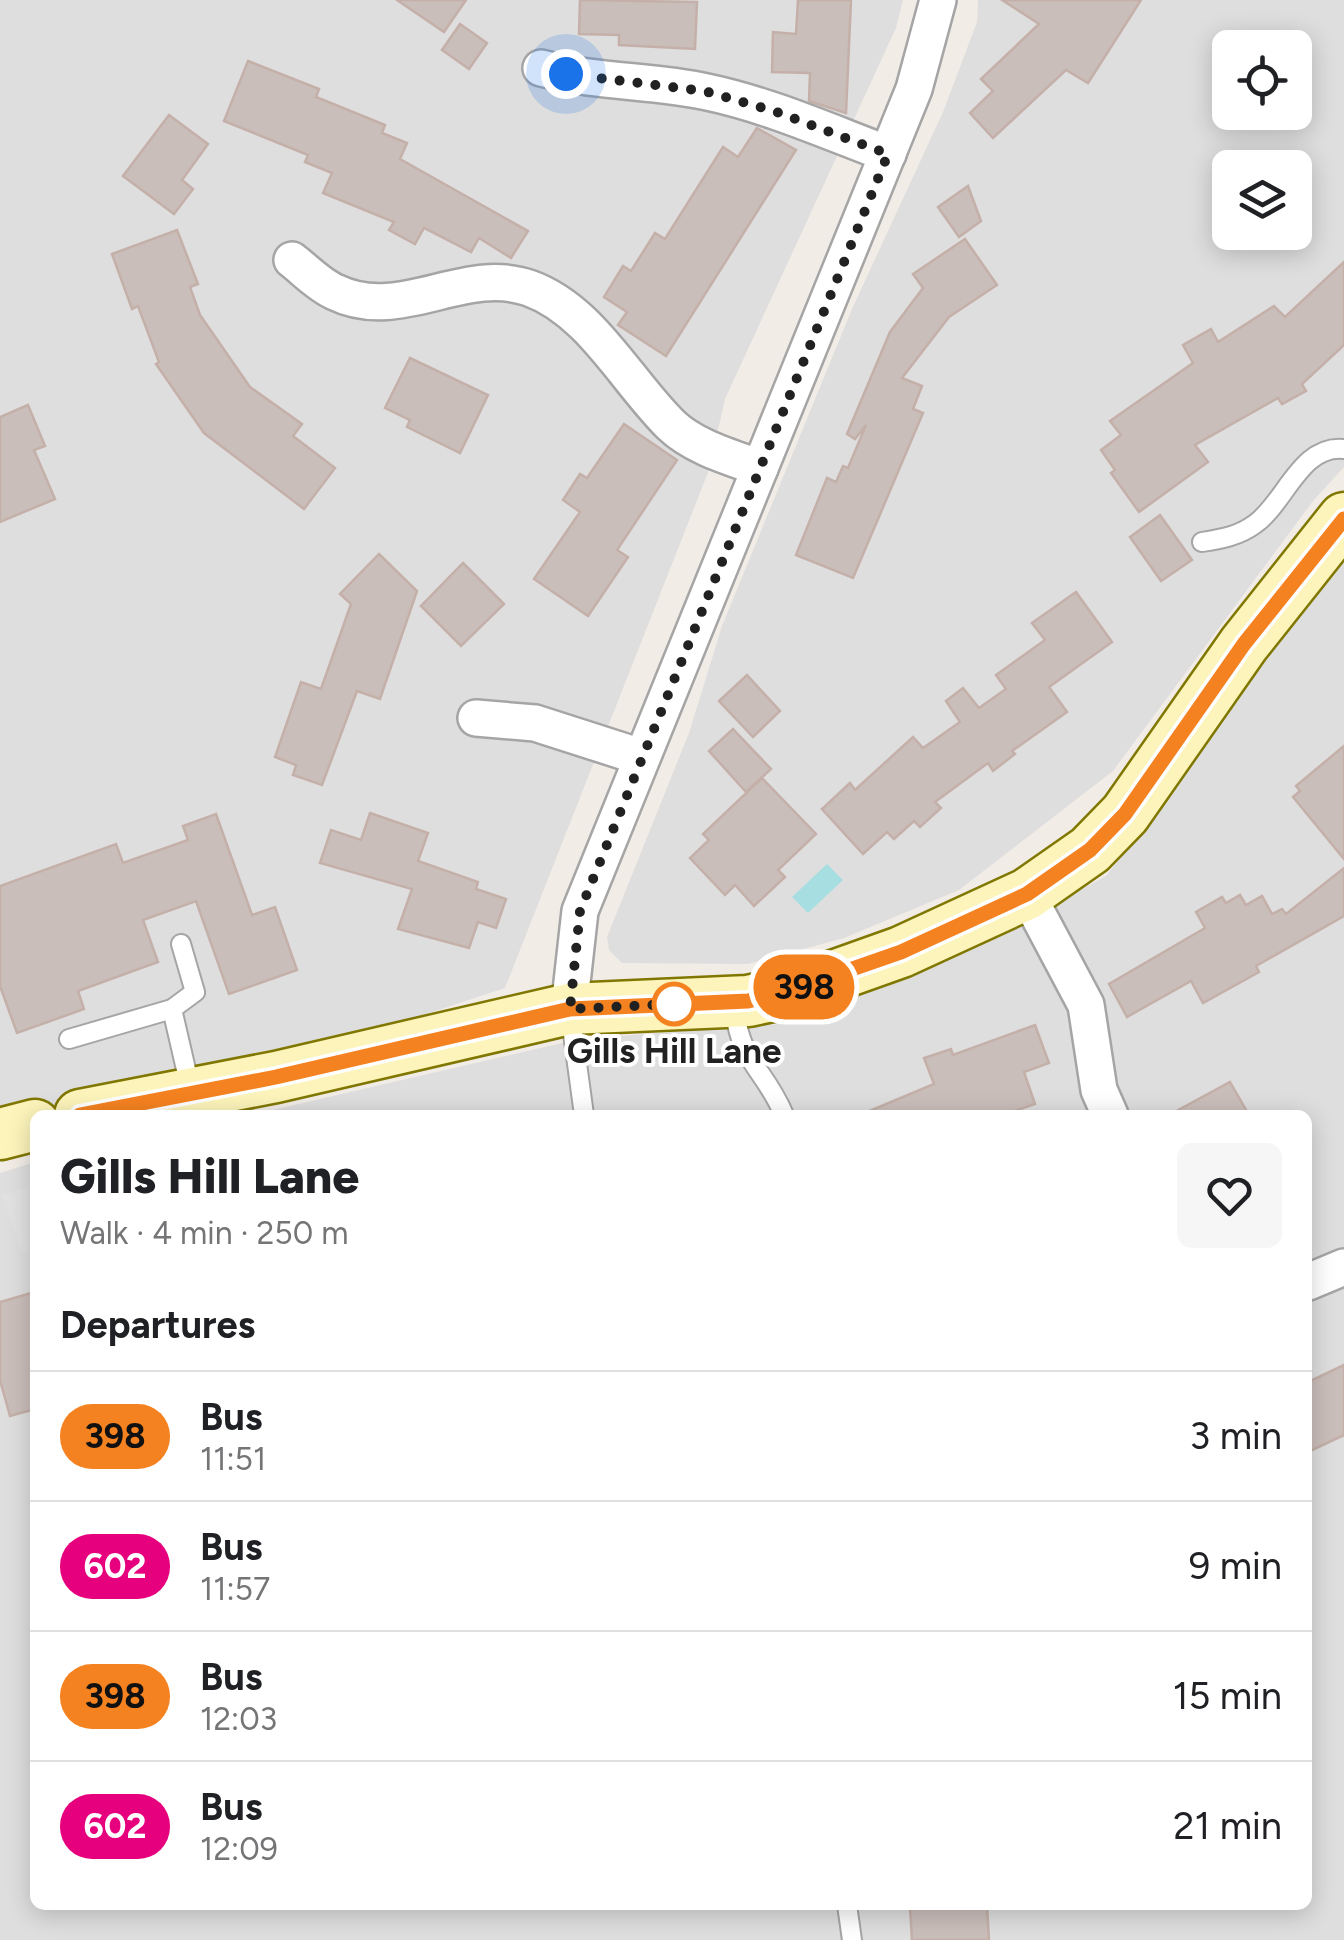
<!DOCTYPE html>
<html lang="en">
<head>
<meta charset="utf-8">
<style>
  body { margin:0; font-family:Figtree,sans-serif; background:#f6f6f6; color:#202124; height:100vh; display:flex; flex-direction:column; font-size:38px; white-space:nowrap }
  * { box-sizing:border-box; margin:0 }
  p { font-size:32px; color:#757577 }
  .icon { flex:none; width:55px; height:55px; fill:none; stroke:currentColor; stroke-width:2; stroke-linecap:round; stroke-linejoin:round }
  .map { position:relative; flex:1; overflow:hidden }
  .panel { position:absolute; left:30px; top:1110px; width:1282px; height:800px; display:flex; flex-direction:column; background:#fff; border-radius:15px; box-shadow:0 5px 25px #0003 }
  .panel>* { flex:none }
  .badge { padding:0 20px; border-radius:32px; font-size:35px; line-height:65px }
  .buttons { position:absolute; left:1212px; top:30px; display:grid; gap:20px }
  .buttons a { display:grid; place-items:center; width:100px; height:100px; border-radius:15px; background:#fff; box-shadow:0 5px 25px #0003; font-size:50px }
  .you { position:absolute; width:50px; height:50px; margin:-25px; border:8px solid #fff; border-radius:50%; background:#1a73e8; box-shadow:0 0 0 15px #1a73e833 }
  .map>.badge { position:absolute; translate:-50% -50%; box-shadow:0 0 0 5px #fff }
  h2 { padding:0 30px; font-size:38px; line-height:90px }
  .round { display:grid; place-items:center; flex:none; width:105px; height:105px; border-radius:15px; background:#f6f6f6 }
  .overview { display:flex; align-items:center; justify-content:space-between; height:170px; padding:0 30px }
  h1 { font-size:48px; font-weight:800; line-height:75px }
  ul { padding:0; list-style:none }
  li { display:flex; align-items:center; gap:30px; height:130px; padding:0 30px; border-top:2px solid #e0e0e0 }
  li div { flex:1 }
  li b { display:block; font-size:38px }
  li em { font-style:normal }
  li .badge { min-width:110px; font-weight:700; text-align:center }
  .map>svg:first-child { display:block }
  .residential { fill:#dfdede; fill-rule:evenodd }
  .parking { fill:#e1e1e1 }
  .water { fill:#a6dee1 }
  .building { fill:#cabeba; stroke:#c4b0a9; stroke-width:2.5 }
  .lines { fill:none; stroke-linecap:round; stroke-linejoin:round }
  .service-casing { stroke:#a5a5a5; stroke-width:22 }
  .minor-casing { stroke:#a5a5a5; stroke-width:40 }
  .secondary-casing { stroke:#807700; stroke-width:55 }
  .service { stroke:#fff; stroke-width:18 }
  .minor { stroke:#fff; stroke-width:35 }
  .secondary { stroke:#fcf4ba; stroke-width:50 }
  .line-casing { stroke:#fff; stroke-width:22 }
  .line { stroke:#f58220; stroke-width:15 }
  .walk { stroke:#212121; stroke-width:10; stroke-dasharray:0 18 }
  .stop-dot { fill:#fff; stroke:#f58220; stroke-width:5 }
  .labels { text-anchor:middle; stroke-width:8; stroke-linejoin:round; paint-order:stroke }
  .stop-label { font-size:35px; font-weight:bold; fill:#212121; stroke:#fff }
</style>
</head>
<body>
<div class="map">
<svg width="1344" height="1940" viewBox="0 0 1344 1940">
  <rect width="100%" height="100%" fill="#f2ece7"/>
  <!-- residential -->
  <g class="residential">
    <path d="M0,0H903L896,28L725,399L709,470L505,988L311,1052L0,1118Z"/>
    <path d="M978,0H1344V467L1313,501L1113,771L959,890L844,938L748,964L622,963L609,950L607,937L689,733L722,626L852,309L943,112L977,22ZM1230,48H1295V112H1230ZM1230,168H1295V232H1230Z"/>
    <path d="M1344,558V1940H0V1173L35,1162V1905H1308V1115H251L579,1039L779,1024L995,936L1106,876L1182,780L1293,615Z"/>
  </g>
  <!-- parking -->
  <path class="parking" d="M35,1184V1249L23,1254L2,1196Z"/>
  <!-- water -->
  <path class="water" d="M827,864L843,880L808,913L792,897Z"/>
  <!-- building -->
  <g class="building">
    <path d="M397,0H466L444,32Z"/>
    <path d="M580,0L697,2L695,49L619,45V35L579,34Z"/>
    <path d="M798,0H851L846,113L809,101L810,73L772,72L773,32L796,34Z"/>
    <path d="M1002,0H1141L1088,83L1066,70L993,138L970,113L993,91L981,79L1039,24Z"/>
    <path d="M460,24L487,43L469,69L442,50Z"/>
    <path d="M248,61L319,89L316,97L385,125L382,133L407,143L400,159L528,231L511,258L479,238L471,252L424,228L415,244L389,230L394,222L323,193L332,173L305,162L308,155L224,121Z"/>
    <path d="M169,115L208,144L182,180L193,189L174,214L123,176Z"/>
    <path d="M757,128L796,150L666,356L618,325L627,312L604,297L623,266L631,271L655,233L665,239L723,147L738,157Z"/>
    <path d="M968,186L981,221L959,237L938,207Z"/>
    <path d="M177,230L198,284L190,287L200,315L250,387L302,424L293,436L335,468L304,509L204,433L156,364L159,362L138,306L132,309L112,254Z"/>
    <path d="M965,239L997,285L949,317L902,378L922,386L913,409L923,413L853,578L796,555L827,478L836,482L843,466L848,468L866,425L855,439L847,434L890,332L923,288L913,274Z"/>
    <path d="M1344,262V345L1302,384L1306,391L1282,404L1278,398L1195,445L1208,462L1139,512L1111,473L1115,470L1101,450L1121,435L1110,421L1193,363L1183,345L1211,329L1218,342L1274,306L1285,317Z"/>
    <path d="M410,358L488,395L460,453L407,427L410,420L385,408Z"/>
    <path d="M28,405L45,446L34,450L55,499L0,522V417Z"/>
    <path d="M624,424L677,460L617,550L628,557L588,616L534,579L580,512L563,500L580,474L587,478Z"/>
    <path d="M1160,515L1192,560L1161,581L1130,537Z"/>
    <path d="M379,554L417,591L380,699L357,691L322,785L293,775L296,765L275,757L301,682L321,689L351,604L340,594Z"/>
    <path d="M463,563L504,604L461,646L421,606Z"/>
    <path d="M1076,592L1112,642L1049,687L1067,712L1012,751L1015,754L993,771L988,763L935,802L941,808L920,827L914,821L894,839L887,832L863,854L822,809L850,783L855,790L913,737L923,748L960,722L946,701L963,688L979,708L1006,689L996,675L1045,640L1032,623Z"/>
    <path d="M747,675L780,711L753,737L719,701Z"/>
    <path d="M733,729L771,769L746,792L709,751Z"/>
    <path d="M1344,746V859L1293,797L1300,791L1296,786Z"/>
    <path d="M762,778L816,834L778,870L785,877L754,906L735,885L725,895L690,858L709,840L703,834Z"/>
    <path d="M370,813L428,833L418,861L478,882L476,889L506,899L496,928L478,922L469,948L398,929L412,889L320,863L331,830L361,840Z"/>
    <path d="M216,814L252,915L275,907L297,970L229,994L196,901L143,920L158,962L78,991L84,1009L17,1033L0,986V886L116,844L123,863L188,840L183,826Z"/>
    <path d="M1344,868V916L1256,966L1259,972L1203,1003L1191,981L1127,1017L1109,984L1205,928L1196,912L1222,897L1226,903L1240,895L1246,905L1262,896L1272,914L1282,909L1286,914Z"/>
    <path d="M1035,1025L1049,1063L1024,1072L1035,1104L1003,1115H860L934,1084L924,1058L951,1049L953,1055Z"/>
    <path d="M1230,1082L1249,1115H1169Z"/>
    <path d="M35,1292V1409L10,1416L0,1380V1302Z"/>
    <path d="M1344,1365V1435L1308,1452V1382Z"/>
    <path d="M987,1905L989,1940H912L910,1907Z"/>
  </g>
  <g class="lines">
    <!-- service casing -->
    <g class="service-casing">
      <g id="service">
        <path d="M1202,542C1221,539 1239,536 1255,524C1285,503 1301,444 1344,449"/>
        <path d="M734,1005C740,1064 764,1067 784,1115"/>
        <path d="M172,1009L191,1091"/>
        <path d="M570,1012L584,1115"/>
        <path d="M69,1039L172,1009L195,992L181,944"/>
        <path d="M847,1905L852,1940"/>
      </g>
    </g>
    <!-- minor casing -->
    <g class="minor-casing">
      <g id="minor">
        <path d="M541,68C599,83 652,80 707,92C769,105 829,132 888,154"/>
        <path d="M292,260C305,270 319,285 335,292C400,324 464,265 529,288C591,310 626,381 671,425C694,447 730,457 760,468"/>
        <path d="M476,718L535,723L641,757"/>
        <path d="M1027,894L1086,1005L1099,1090L1110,1115"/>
        <path d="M569,1009L580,911L914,89L938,0"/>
        <path d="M1308,1282L1344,1267"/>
      </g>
    </g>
    <!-- secondary casing -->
    <g class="secondary-casing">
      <g id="secondary">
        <path d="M80,1115L276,1077L569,1009L748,1001L786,993L901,952L1027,894L1090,850L1125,814L1244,644L1344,518"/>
        <path d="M0,1134L35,1125"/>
      </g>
    </g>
    <!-- service -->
    <use href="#service" class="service"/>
    <!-- minor -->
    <use href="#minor" class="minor"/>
    <!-- secondary -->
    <use href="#secondary" class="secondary"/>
  </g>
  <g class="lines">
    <!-- line casing -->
    <g class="line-casing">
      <path id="line" d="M80,1115L276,1077L570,1009L748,1001L786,992L901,952L1027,894L1090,850L1125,814L1244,644L1344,519"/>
    </g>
    <!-- line -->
    <use href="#line" class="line"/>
    <!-- walk -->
    <path class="walk" d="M566,74L704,91L774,111L888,154L580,911L570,1009L674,1004"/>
  </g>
  <!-- markers -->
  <circle class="stop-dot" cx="674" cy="1004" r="20"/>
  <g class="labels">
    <!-- stop labels -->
    <g class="stop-label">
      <text x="674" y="1063">Gills Hill Lane</text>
    </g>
  </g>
</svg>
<div class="buttons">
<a><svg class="icon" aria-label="locate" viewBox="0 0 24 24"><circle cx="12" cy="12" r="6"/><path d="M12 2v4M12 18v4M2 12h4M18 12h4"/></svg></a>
<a><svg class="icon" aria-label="layers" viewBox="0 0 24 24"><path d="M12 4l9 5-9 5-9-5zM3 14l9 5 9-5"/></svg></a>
</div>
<div class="you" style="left:566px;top:74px"></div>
<b class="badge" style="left:804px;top:987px;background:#f58220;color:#111">398</b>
<section class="panel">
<div class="overview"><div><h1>Gills Hill Lane</h1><p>Walk · 4 min · 250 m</p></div><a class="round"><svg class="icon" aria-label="heart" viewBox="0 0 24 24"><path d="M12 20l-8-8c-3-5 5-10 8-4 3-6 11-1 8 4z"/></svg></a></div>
<h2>Departures</h2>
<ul>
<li><span class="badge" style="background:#f58220;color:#111">398</span><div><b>Bus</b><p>11:51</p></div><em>3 min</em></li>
<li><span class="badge" style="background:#e6007e;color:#fff">602</span><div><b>Bus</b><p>11:57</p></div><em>9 min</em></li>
<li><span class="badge" style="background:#f58220;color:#111">398</span><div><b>Bus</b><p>12:03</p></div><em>15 min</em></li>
<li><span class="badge" style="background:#e6007e;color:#fff">602</span><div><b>Bus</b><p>12:09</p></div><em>21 min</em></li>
</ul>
</section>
</div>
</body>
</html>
